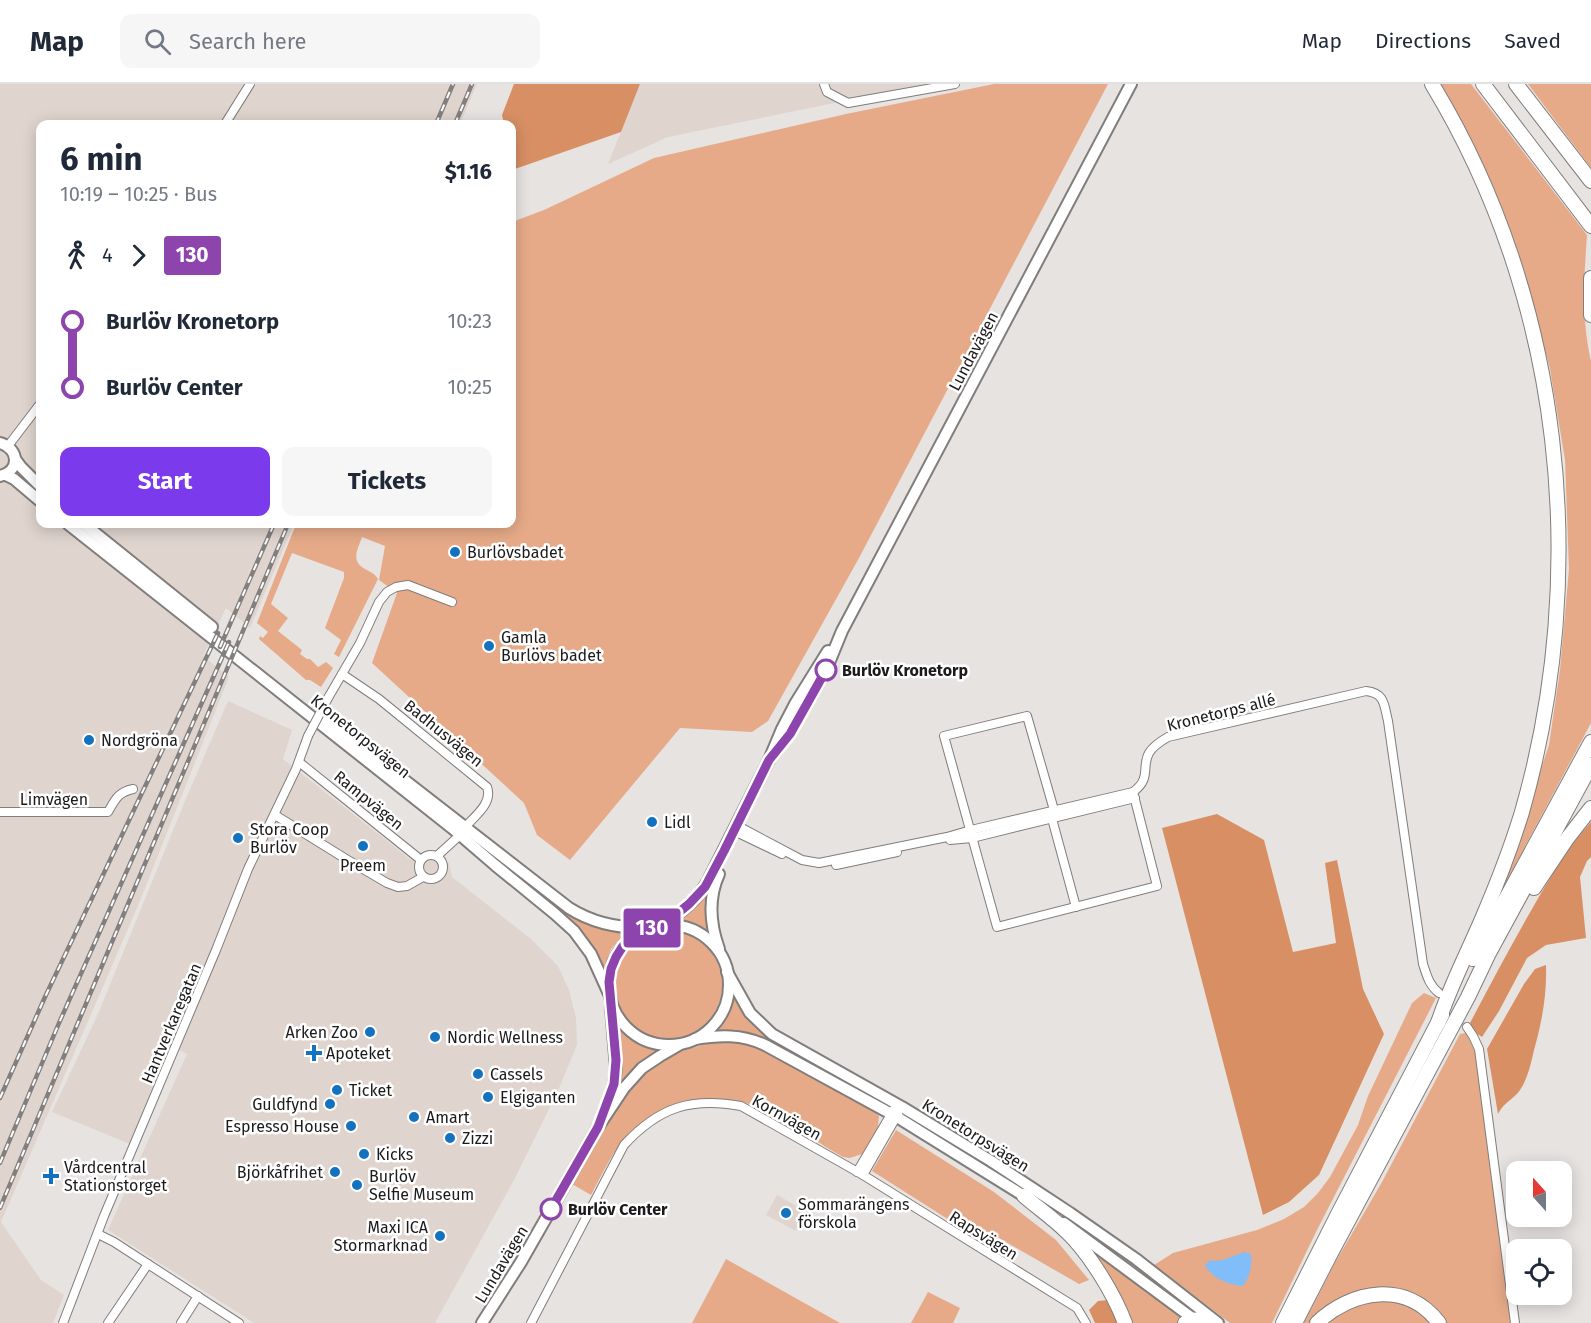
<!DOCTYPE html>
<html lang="en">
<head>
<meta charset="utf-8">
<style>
  body { margin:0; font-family:"Fira Sans",sans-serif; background:#f6f6f7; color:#1f2937; height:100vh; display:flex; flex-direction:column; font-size:22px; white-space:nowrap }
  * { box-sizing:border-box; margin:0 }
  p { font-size:20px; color:#747a83 }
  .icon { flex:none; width:33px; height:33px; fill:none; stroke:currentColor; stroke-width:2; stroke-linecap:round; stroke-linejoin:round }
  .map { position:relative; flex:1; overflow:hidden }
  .drawer { position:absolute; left:36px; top:36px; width:480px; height:408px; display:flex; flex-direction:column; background:#fff; border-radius:12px; box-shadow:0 3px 15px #0003 }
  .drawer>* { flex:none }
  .badge { padding:0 12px; border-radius:4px; font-size:21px; line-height:39px }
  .needle { width:39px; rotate:339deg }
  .buttons { position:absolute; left:1506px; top:1077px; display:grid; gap:12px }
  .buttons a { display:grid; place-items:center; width:66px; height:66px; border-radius:12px; background:#fff; box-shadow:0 3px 15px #0003; font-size:30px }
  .map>.badge { position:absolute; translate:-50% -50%; box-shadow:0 0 0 3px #fff }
  .legs { display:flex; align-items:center; gap:9px; height:66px; padding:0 24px; font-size:20px }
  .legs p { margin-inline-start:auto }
  .summary { display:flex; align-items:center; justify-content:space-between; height:102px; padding:0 24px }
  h1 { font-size:33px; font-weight:700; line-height:45px }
  .primary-button { display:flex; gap:12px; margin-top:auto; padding:12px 24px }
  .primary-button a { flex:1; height:69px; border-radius:12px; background:#7c3aed; color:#fff; font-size:24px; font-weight:700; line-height:69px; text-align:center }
  .primary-button a+a { background:#f6f6f7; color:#1f2937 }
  ul { padding:0 24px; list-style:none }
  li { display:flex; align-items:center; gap:21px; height:66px; font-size:22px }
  li i { display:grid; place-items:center; width:9px; height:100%; margin:0 8px; background:currentColor }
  li i::after { content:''; width:15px; height:15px; margin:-8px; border:4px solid; border-radius:50%; background:#fff }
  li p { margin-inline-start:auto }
  li:first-child i { background:linear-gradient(#0000 50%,currentColor 0) }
  li:last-child i { background:linear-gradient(currentColor 50%,#0000 0) }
  header { display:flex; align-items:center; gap:36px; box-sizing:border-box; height:84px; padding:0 30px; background:#fff; border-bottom:2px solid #e0e1e3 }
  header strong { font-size:28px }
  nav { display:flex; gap:33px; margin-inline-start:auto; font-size:21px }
  .search { width:420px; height:54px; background:#f6f6f7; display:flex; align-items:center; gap:15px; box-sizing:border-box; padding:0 21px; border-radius:12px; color:#747a83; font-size:22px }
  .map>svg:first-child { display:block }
  .built { fill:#dfd4ce }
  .green { fill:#e6aa88 }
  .forest { fill:#d88f64 }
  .water { fill:#81bdf9 }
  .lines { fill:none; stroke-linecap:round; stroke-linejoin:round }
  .street-casing { stroke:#807d7b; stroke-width:10 }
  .secondary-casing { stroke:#807d7b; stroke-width:14 }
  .highway-casing { stroke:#807d7b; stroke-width:16 }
  .street { stroke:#fff; stroke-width:8 }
  .secondary { stroke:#fff; stroke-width:10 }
  .highway { stroke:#fff; stroke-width:14 }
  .rail-casing { stroke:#827f7e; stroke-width:4.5 }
  .rail { stroke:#fff; stroke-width:2; stroke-dasharray:7; stroke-linecap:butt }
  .street-bridge-casing { stroke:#807d7b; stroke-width:10; stroke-linecap:butt }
  .street-bridge { stroke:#fff; stroke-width:8 }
  .line-1-casing { stroke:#fff; stroke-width:14 }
  .line-1 { stroke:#8e44ad; stroke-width:9 }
  .poi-dot { fill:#1372bf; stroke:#fff; stroke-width:2 }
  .stop-1-dot { fill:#fff; stroke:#8e44ad; stroke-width:3 }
  .labels { text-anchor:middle; stroke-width:5; stroke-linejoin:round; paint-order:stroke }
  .street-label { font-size:16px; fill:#1c1a1a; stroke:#fff }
  .poi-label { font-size:16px; fill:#1c1a1a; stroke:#fff; text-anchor:start }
  .stop-label { font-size:16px; font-weight:bold; fill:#1c1a1a; stroke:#fff; text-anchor:start }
</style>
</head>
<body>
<header>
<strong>Map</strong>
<div class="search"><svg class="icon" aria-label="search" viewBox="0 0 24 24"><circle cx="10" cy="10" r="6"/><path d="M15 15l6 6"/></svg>Search here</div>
<nav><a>Map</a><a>Directions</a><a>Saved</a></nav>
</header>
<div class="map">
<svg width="1591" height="1239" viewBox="0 0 1591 1239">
  <rect width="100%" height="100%" fill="#e7e3e1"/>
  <!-- built -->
  <g class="built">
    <path d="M0,0H477L460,40H40V440H294L250,544L226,524L203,572L229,593L137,824L1,1138L41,1196L64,1211L53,1239H0Z"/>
    <path d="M640,0H928L668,53L608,80Z"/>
    <path d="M228,617L292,646L283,675L410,775L428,766L449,779L452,793L531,855L558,882L569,906L576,934L577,961L557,1009L514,1096L435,1239H254L108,1146L187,970L169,961L130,1060L52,1028L98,930L185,717Z"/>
    <path d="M777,1111L807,1128L796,1147L766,1131Z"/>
  </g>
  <!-- green -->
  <g class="green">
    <path d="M994,0H1108L859,474L768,637L752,648L680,644L570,776L537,751L524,719L372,579L397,509L379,496L385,462L362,453C357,467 350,478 367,486C372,489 375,490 378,495L339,573L334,570L341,556L325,544L344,494V488L292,469L271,520L288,534L278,547L302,566L300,570L307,575H310L318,583L326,578L333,584L321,603L310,596H306L259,555L260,552L263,554L268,548L257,539L296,440H512V138L544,126L654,74L846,30Z"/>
    <path d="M1437,0H1471L1587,151C1584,195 1581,233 1591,277V639L1498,813L1549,661L1560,586L1569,485L1565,376L1550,285L1524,186L1501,121L1457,31Z"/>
    <path d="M1528,0H1591V84Z"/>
    <path d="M708,806L711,851L694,840L675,835Z"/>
    <path d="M566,827L627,847L611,865L603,886L576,843L564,830Z"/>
    <circle cx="668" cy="901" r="54"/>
    <path d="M1424,909L1436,914L1317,1146L1272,1239H1230L1154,1181L1173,1169L1257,1146L1284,1135L1304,1123L1318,1109L1330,1093L1358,1041L1368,1012L1412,919Z"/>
    <path d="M734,913L749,935L765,950L879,1015L886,1021L761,954L715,949L727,934Z"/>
    <path d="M615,939C629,955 645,965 667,966L615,1008Z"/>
    <path d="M1466,949L1475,968L1478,980L1511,1239H1445L1392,1207L1312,1239H1304L1336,1177L1382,1098L1460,950Z"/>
    <path d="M725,956L748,959L769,967L875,1027L879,1032L878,1043L862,1070L850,1074L843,1073C817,1059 794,1040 768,1027C721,1004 658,1015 624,1055C610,1072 601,1093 591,1111L572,1100L619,1016L646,985L670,971L702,961Z"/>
    <path d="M896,1046L994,1108L1056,1156L1089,1196L1079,1200L999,1154L990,1162L872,1087Z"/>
    <path d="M1083,1158L1184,1233L1179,1239H1133C1121,1210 1101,1184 1083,1158Z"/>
    <path d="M726,1175L840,1239H692Z"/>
    <path d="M928,1208L960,1224L953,1239H911Z"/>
    <path d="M1372,1214L1408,1220L1434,1239H1323L1327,1235Z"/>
  </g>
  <!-- forest -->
  <g class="forest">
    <path d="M514,0H640L621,48L512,86V40H504L502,31Z"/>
    <path d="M1217,730L1264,756L1293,868L1336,859L1325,779L1337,776L1363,905L1384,950L1319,1091L1289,1118L1263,1131L1162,744Z"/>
    <path d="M1591,738V773L1587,777L1580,793L1586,854L1546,861L1527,874L1499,927L1482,953L1473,947L1470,939C1490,901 1510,863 1532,825C1549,795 1567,764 1591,738Z"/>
    <path d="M1546,881C1547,910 1542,938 1534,966C1531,979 1528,994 1520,1006C1513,1016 1504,1018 1498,1030L1487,965L1524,900L1535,885Z"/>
    <path d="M1108,1216L1118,1239H1095L1089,1226L1098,1217Z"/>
  </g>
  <!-- water -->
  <path class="water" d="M1244,1168L1251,1170C1252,1183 1250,1192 1243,1202C1229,1201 1211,1194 1205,1181L1209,1177L1223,1176Z"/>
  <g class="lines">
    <!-- street casing -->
    <g class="street-casing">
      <g id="street">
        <path d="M824,0L827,8L848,19L955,0"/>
        <path d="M225,40L250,0"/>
        <path d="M8,362L40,320"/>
        <path d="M342,590L379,615L487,703C493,719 475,732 465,743"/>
        <path d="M328,614L360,559L379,518L387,508L396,503L408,501L452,518"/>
        <path d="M299,678L421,776"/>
        <path d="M1054,726L1027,632L944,652L997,843L1157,802L1133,708"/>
        <path d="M0,728H108C115,716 118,708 133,705"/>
        <path d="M275,731L346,775L387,799L398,803L407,802L423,793"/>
        <path d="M1051,731L1076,823"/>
        <path d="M736,741L802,776L819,779L947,753L971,746L1133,708C1152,694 1141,683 1149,669C1153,662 1161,657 1168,653L1366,607C1385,609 1384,621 1388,637L1423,880C1427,892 1429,901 1439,909"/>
        <path d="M734,747L782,770"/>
        <path d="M950,756L972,754L1135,714"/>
        <circle cx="431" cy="783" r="12"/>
        <path d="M437,772L460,751"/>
        <path d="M836,781L897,768"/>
        <path d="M1467,943L1473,952L1479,965L1515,1239"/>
        <path d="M857,1088L897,1020"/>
        <path d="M863,1091L898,1030"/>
        <path d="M98,1150L114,1158L239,1239"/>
        <path d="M63,1239L104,1132L216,866L248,785L296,685L308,652"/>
        <path d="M108,1239L148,1180"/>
        <path d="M181,1239L198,1212"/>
        <path d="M531,1239L624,1061C659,1023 691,1013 741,1022L863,1091L1077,1224L1086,1239"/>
      </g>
    </g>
    <!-- secondary casing -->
    <g class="secondary-casing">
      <g id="secondary">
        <path d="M0,359C20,365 20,387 0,392"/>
        <path d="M15,375L21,383L40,402"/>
        <path d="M6,391L14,395L40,417"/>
        <path d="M68,440L452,744L495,781L554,829L574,847L591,870L610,912"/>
        <path d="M84,440L212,543"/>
        <path d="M322,632L569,824C594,840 621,845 651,844"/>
        <path d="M769,676L790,649L826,586L842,547L1131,0"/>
        <path d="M719,790C708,814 710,840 719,865"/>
        <path d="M659,841C679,831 697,816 708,797L769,676L782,645L795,620L828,567"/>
        <circle cx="669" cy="901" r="60"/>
        <path d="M727,888L750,929L772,950L902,1023L991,1077L1070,1129L1136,1175L1218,1239"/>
        <path d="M695,955C719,951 742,950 765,961L897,1033L1029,1115"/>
        <path d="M607,1023L614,1000L616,984L611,923"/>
        <path d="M1064,1139L1199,1239"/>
        <path d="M482,1239L521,1178L598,1043L624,1004L642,984L660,972L679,961"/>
      </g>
    </g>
    <!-- highway casing -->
    <g class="highway-casing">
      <g id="highway">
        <path d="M1432,0C1563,216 1591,487 1522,728C1511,764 1497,800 1482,835C1467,870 1450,902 1438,939"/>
        <path d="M1483,0L1591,142"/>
        <path d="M1516,0L1591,97"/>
        <path d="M1591,194V231"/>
        <path d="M1534,804L1566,756L1591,724"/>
        <path d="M1473,875L1591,658"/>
        <path d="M1024,1112C1038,1124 1054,1135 1067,1148C1090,1170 1114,1210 1125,1239"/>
        <path d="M1185,1239C1193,1234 1201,1235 1208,1239"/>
        <path d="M1283,1239L1338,1130L1442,931"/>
        <path d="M1295,1239L1331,1169L1468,913L1488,871L1591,681"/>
        <path d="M1317,1239C1351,1206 1407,1196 1439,1239"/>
      </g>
    </g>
    <!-- street -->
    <use href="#street" class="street"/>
    <!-- secondary -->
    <use href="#secondary" class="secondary"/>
    <!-- highway -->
    <use href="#highway" class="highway"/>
    <!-- rail casing -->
    <g class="rail-casing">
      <g id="rail">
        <path d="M436,40L453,0"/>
        <path d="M455,40L472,0"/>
        <path d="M220,563L274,440"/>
        <path d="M0,1014L45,913L218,549"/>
        <path d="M0,1079L59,939L229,558"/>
        <path d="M0,1124L288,440"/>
      </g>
    </g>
    <!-- rail -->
    <use href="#rail" class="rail"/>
    <!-- street-bridge casing -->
    <g class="street-bridge-casing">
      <path id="street-bridge" d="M308,652L328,614"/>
    </g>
    <!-- street-bridge -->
    <use href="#street-bridge" class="street-bridge"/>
  </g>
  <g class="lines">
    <!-- line-1 casing -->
    <g class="line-1-casing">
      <path id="line-1" d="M551,1125L598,1043L614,1000L616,976L609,898L611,885L616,873L623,862L633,853L645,846L657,842L673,833L689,820L705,803L724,767L769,676L790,650L826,586"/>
    </g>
    <!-- line-1 -->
    <use href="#line-1" class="line-1"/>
  </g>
  <!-- markers -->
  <g class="poi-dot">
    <circle cx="455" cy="468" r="6"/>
    <circle cx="489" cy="562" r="6"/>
    <circle cx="89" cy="656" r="6"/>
    <circle cx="652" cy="738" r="6"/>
    <circle cx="238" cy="754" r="6"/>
    <circle cx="363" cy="762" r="6"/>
    <circle cx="370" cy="948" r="6"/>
    <circle cx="435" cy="953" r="6"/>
    <path d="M311 960h6v6h6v6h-6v6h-6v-6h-6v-6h6z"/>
    <circle cx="478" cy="990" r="6"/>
    <circle cx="337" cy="1006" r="6"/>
    <circle cx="488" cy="1013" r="6"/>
    <circle cx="330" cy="1020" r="6"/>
    <circle cx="414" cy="1033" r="6"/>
    <circle cx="351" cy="1042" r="6"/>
    <circle cx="450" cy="1054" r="6"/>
    <circle cx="364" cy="1070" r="6"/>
    <circle cx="335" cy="1088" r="6"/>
    <path d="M48 1083h6v6h6v6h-6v6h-6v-6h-6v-6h6z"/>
    <circle cx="357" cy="1101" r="6"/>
    <circle cx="786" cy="1129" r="6"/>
    <circle cx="440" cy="1152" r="6"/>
  </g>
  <g class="stop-1-dot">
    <circle cx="826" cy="586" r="10"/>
    <circle cx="551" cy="1125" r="10"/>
  </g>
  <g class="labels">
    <!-- street labels -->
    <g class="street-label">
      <text transform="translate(973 267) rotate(-62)" y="6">Lundavägen</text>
      <text transform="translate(1221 628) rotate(-14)" y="6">Kronetorps allé</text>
      <text transform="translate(444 649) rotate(39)" y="6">Badhusvägen</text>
      <text transform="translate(361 652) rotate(39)" y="6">Kronetorpsvägen</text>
      <text x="54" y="721">Limvägen</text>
      <text transform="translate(369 716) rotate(39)" y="6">Rampvägen</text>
      <text transform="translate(171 939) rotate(-67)" y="6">Hantverkaregatan</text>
      <text transform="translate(787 1033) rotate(29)" y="6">Kornvägen</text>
      <text transform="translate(976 1051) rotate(32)" y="6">Kronetorpsvägen</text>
      <text transform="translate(984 1151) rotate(32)" y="6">Rapsvägen</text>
      <text transform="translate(501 1180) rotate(-59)" y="6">Lundavägen</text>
    </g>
    <!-- poi labels -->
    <g class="poi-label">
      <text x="467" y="474">Burlövsbadet</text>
      <text x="501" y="559">Gamla<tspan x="501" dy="18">Burlövs badet</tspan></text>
      <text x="101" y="662">Nordgröna</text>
      <text x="664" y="744">Lidl</text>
      <text x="250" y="751">Stora Coop<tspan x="250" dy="18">Burlöv</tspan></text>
      <text x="363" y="787" text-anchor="middle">Preem</text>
      <text x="358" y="954" text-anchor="end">Arken Zoo</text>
      <text x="447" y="959">Nordic Wellness</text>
      <text x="326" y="975">Apoteket</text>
      <text x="490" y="996">Cassels</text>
      <text x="349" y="1012">Ticket</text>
      <text x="500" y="1019">Elgiganten</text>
      <text x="318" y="1026" text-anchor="end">Guldfynd</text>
      <text x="426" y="1039">Amart</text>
      <text x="339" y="1048" text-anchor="end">Espresso House</text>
      <text x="462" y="1060">Zizzi</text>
      <text x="376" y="1076">Kicks</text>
      <text x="64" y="1089">Vårdcentral<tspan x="64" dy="18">Stationstorget</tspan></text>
      <text x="323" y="1094" text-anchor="end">Björkåfrihet</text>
      <text x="369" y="1098">Burlöv<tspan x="369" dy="18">Selfie Museum</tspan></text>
      <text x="798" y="1126">Sommarängens<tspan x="798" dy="18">förskola</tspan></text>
      <text x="428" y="1149" text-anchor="end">Maxi ICA<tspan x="428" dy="18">Stormarknad</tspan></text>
    </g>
    <!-- stop labels -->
    <g class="stop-label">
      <text x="842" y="592">Burlöv Kronetorp</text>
      <text x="568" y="1131">Burlöv Center</text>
    </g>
  </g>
</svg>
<div class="buttons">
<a><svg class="needle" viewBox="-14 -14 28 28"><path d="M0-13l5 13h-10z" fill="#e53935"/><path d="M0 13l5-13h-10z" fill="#747a83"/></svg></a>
<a><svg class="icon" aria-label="locate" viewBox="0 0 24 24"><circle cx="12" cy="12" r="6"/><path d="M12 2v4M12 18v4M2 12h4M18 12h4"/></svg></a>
</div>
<b class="badge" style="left:652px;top:844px;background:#8e44ad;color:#fff">130</b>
<section class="drawer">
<div class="summary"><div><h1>6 min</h1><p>10:19 – 10:25 · Bus</p></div><b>$1.16</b></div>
<div class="legs"><svg class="icon" aria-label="walk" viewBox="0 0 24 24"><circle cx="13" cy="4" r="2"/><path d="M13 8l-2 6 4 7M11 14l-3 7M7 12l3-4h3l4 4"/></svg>4<svg class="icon" aria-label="forward" viewBox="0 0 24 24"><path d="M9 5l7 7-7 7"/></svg><b class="badge" style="background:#8e44ad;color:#fff">130</b></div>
<ul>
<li><i style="color:#8e44ad"></i><b>Burlöv Kronetorp</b><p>10:23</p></li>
<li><i style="color:#8e44ad"></i><b>Burlöv Center</b><p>10:25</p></li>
</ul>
<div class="primary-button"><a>Start</a><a>Tickets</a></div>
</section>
</div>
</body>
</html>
